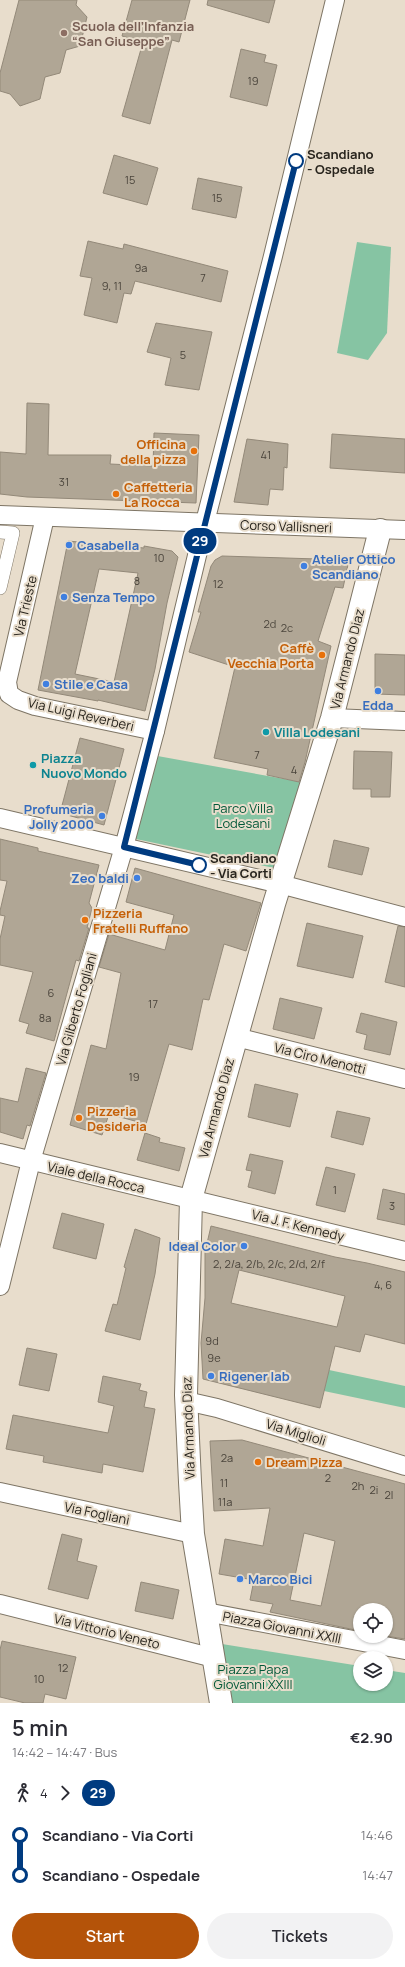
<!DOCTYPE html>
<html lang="en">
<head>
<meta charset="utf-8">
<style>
  body { margin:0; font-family:Manrope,sans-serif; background:#f2f2f3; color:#2b2b33; height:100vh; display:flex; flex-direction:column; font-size:15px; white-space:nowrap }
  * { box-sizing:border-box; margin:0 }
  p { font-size:13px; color:#7c7c81 }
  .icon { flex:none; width:22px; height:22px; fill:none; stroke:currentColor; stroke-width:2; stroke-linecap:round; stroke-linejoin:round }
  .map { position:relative; height:1703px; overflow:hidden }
  .side { display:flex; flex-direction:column; background:#fff; flex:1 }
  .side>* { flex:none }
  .badge { padding:0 8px; border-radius:13px; font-size:14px; line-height:26px }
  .controls { position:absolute; left:353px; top:1603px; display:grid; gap:8px }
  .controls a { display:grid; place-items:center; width:40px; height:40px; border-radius:50%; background:#fff; box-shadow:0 1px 3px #0004; font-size:20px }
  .map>.badge { position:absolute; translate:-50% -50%; box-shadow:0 0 0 2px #fff }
  .legs { display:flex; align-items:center; gap:6px; height:44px; padding:0 12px; font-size:13px }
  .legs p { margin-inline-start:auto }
  .headline { display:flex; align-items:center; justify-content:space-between; height:68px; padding:0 12px }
  h1 { font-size:22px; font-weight:600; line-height:30px }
  .cta { display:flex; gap:8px; margin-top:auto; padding:8px 12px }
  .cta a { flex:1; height:46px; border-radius:24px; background:#b45309; color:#fff; font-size:16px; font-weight:600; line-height:46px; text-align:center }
  .cta a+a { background:#f2f2f3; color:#2b2b33 }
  ul { padding:0 12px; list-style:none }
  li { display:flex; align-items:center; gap:14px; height:40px; font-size:15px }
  li i { display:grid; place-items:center; width:6px; height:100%; margin:0 5px; background:currentColor }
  li i::after { content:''; width:10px; height:10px; margin:-5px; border:3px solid; border-radius:50%; background:#fff }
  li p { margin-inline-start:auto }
  li:first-child i { background:linear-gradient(#0000 50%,currentColor 0) }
  li:last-child i { background:linear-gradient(currentColor 50%,#0000 0) }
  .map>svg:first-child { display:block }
  .green { fill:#86c4a3 }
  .building { fill:#b0a695; stroke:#938979; fill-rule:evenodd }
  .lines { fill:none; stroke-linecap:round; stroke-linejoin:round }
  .pedestrian-casing { stroke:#7e7565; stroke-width:14 }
  .minor-casing { stroke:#7e7565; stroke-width:20 }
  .tertiary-casing { stroke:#7e7565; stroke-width:24 }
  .pedestrian { stroke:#fff; stroke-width:13 }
  .minor { stroke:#fff; stroke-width:18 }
  .tertiary { stroke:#fff; stroke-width:22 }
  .line-1-casing { stroke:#fff; stroke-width:9 }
  .line-1 { stroke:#003b80; stroke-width:6 }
  .education-dot { fill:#8d6e63; stroke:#e8ddcc; stroke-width:1.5 }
  .stop-1-dot { fill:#fff; stroke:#003b80; stroke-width:2 }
  .food-dot { fill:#e8710a; stroke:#e8ddcc; stroke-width:1.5 }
  .shop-dot { fill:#3f7fe0; stroke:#e8ddcc; stroke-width:1.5 }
  .culture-dot { fill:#0f9aa8; stroke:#e8ddcc; stroke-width:1.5 }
  .labels { text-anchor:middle; stroke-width:4; stroke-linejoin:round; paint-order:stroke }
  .number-label { font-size:11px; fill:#4a443b }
  .education-label { font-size:13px; font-weight:bold; fill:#785e54; stroke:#e8ddcc; text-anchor:start }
  .stop-label { font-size:13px; font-weight:bold; fill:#28241d; stroke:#e8ddcc; text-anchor:start }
  .food-label { font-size:13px; font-weight:bold; fill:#c56008; stroke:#e8ddcc; text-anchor:start }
  .street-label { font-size:13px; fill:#28241d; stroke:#e8ddcc }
  .shop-label { font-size:13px; font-weight:bold; fill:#366cbe; stroke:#e8ddcc; text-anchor:start }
  .culture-label { font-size:13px; font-weight:bold; fill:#0d838f; stroke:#e8ddcc; text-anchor:start }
  .park-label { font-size:13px; fill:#005838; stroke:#e8ddcc }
</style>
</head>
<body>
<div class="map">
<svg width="405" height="1703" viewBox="0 0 405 1703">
  <rect width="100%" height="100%" fill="#e8ddcc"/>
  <!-- green -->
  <g class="green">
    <path d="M357,242L391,247L387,333L368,360L337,353Z"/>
    <path d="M152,755L301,782L274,868L131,838Z"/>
    <path d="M329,1370L405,1386V1408L324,1391Z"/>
    <path d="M222,1644L360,1666V1684H386V1670L405,1673V1703H230Z"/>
  </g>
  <!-- building -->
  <g class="building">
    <path d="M19,0H77L76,5L87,17L80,46L66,50L60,73L45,77L40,99L20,106L10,94L0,91V73Z"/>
    <path d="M132,0H190L179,42L172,40L150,124L122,116L143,42L122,36Z"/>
    <path d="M208,0H275L269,23L207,5Z"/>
    <path d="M241,49L266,55L264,62L277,65L267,106L230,97Z"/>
    <path d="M114,155L158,168L147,205L103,193Z"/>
    <path d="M198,178L242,187L236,218L192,209Z"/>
    <path d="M88,241L123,249L124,244L228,271L221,302L135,281L131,294L124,293L117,323L84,315L92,278L80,276Z"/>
    <path d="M156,323L212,332L199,390L165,385L171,358L147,352Z"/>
    <path d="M27,403L49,404L48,455H111L110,464L153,466L154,433L199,435L196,503L27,497L0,494V452L26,454Z"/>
    <path d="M332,434L405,439V473L330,468Z"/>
    <path d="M247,439L288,444L287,468L284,467L283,490L270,489L268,505L234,502Z"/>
    <path d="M68,541L144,548V546L172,551L178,557L167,603L155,669L145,711L98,700V701L38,690ZM99,569L138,573L114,682L75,674Z"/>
    <path d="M222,556L349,560L343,588L335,587L318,641L331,646L305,762L299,782L267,775L268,769L214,758L235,667L189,652L201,612H198L211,566L215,560Z"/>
    <path d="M375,654L405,655V695L375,694Z"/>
    <path d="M80,738L124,749L104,825L60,813Z"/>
    <path d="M354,751L392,752L390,797H371V789H353Z"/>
    <path d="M0,839L38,848V851L99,865L89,903L92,908L87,928H89L79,961L76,960L54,1041L26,1033L29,1024L19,1021L33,972L0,965V939L5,916L0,915V911L7,881L0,880Z"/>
    <path d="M334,840L369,848L362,875L328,867Z"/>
    <path d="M135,868L261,903L246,951L224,944L209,1000L203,999L192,1050L169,1044L146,1124L109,1114L102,1135L70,1125L91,1045L106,1049L121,973L99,967L109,934L165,950L174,915L126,902Z"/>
    <path d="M307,923L363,936L353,978L297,966Z"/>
    <path d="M398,926L405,927V987L385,982Z"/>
    <path d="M280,998L322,1008L314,1039L273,1029Z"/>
    <path d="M361,1013L397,1022L390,1055L364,1049L367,1035L356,1032Z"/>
    <path d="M26,1068L46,1073L30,1126L27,1125L23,1139L0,1132V1098L18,1102Z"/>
    <path d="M255,1084L298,1094L290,1127L248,1117Z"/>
    <path d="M337,1111L370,1118L363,1145L331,1137Z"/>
    <path d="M145,1133L160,1138L159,1142L185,1148L179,1171L137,1160Z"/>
    <path d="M250,1154L283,1161L275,1194L248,1187L252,1171L246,1170Z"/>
    <path d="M326,1167L355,1174L345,1212L316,1205Z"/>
    <path d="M383,1189L405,1194V1225L377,1219Z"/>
    <path d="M62,1213L104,1224L96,1259L53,1248Z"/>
    <path d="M211,1226L335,1257L367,1263L405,1272V1344L365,1334L360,1352L335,1346L320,1408L203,1379L201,1343L205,1298V1252ZM239,1270L345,1296L337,1327L231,1303Z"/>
    <path d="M135,1229L160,1238L155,1274L140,1340L105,1331L113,1304L117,1305L126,1268L124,1267Z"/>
    <path d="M27,1348L57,1354L49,1391L19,1385Z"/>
    <path d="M103,1376L141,1384L139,1390L147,1392L144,1407L155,1409L143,1472L103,1464L102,1473L43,1462L44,1456L6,1449L13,1415L108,1433L114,1406L98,1402Z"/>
    <path d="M242,1440L405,1484V1639L386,1636V1610H360V1631L270,1612L273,1604L250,1600L254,1580L219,1574L225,1539L263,1546L270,1508L214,1511L210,1441ZM304,1533L335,1541L321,1606L290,1600Z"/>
    <path d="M62,1534L82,1539L77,1561L97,1566L88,1599L48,1589Z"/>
    <path d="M141,1582L179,1590L173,1619L135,1611Z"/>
    <path d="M2,1641L76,1657L66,1699L45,1694L43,1703H25L0,1697V1650Z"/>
  </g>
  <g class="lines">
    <!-- pedestrian casing -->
    <g class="pedestrian-casing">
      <path id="pedestrian" d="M0,532L13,533L0,588"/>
    </g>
    <!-- minor casing -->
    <g class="minor-casing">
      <g id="minor">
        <path d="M0,515L405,530"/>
        <path d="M45,517L7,682L9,694L18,700L35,706L155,731"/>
        <path d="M332,718L405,721"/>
        <path d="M0,818L280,884L405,917"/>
        <path d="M236,1037L405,1079"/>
        <path d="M0,1153L405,1251"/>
        <path d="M0,1286L31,1161L124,847L155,731L205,522L273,256L335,0"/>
        <path d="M186,1401L217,1408L405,1466"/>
        <path d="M0,1492L193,1534"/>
        <path d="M0,1604L214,1658"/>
        <path d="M206,1612L405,1650"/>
      </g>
    </g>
    <!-- tertiary casing -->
    <g class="tertiary-casing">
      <path id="tertiary" d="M221,1703L193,1534L190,1482L186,1395L191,1199L274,904L332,718L380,530"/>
    </g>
    <!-- pedestrian -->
    <use href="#pedestrian" class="pedestrian"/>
    <!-- minor -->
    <use href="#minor" class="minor"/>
    <!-- tertiary -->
    <use href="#tertiary" class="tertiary"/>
  </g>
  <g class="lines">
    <!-- line-1 casing -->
    <g class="line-1-casing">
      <path id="line-1" d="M199,865L124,847L296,161"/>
    </g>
    <!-- line-1 -->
    <use href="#line-1" class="line-1"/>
  </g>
  <!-- markers -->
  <circle class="education-dot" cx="64" cy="33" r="4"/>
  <g class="stop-1-dot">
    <circle cx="296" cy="161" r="7"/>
    <circle cx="199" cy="865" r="7"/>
  </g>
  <g class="food-dot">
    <circle cx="194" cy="451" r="4"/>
    <circle cx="116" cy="494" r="4"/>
    <circle cx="322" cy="655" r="4"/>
    <circle cx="85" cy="920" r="4"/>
    <circle cx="79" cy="1118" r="4"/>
    <circle cx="258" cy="1462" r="4"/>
  </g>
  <g class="shop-dot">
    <circle cx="69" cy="545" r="4"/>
    <circle cx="304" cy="566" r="4"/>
    <circle cx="64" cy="597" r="4"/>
    <circle cx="46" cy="684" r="4"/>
    <circle cx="378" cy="691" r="4"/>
    <circle cx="102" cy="816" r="4"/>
    <circle cx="137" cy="878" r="4"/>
    <circle cx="244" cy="1246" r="4"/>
    <circle cx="211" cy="1376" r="4"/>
    <circle cx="240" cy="1579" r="4"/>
  </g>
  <g class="culture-dot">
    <circle cx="266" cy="732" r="4"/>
    <circle cx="33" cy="765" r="4"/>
  </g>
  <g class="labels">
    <!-- number labels -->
    <g class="number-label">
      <text x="253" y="85">19</text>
      <text x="130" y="184">15</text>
      <text x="217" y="202">15</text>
      <text x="141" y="272">9a</text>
      <text x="203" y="282">7</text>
      <text x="112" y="290">9, 11</text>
      <text x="183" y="359">5</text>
      <text x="266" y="459">41</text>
      <text x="64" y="486">31</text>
      <text x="159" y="562">10</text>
      <text x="137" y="585">8</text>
      <text x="218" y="588">12</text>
      <text x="270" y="628">2d</text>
      <text x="287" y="632">2c</text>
      <text x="257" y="759">7</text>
      <text x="294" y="774">4</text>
      <text x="51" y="997">6</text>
      <text x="153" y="1008">17</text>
      <text x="45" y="1022">8a</text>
      <text x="134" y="1081">19</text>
      <text x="335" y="1194">1</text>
      <text x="392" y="1210">3</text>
      <text x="269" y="1268">2, 2/a, 2/b, 2/c, 2/d, 2/f</text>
      <text x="383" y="1289">4, 6</text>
      <text x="212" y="1345">9d</text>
      <text x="214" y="1362">9e</text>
      <text x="227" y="1462">2a</text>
      <text x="328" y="1482">2</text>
      <text x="224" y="1487">11</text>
      <text x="358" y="1490">2h</text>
      <text x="374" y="1494">2i</text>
      <text x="389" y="1499">2l</text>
      <text x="225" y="1506">11a</text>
      <text x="63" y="1672">12</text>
      <text x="39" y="1683">10</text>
    </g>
    <!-- education labels -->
    <g class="education-label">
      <text x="72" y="31">Scuola dell’Infanzia<tspan x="72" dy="15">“San Giuseppe”</tspan></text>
    </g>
    <!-- stop labels -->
    <g class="stop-label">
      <text x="307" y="159">Scandiano<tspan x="307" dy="15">- Ospedale</tspan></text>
      <text x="210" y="863">Scandiano<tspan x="210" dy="15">- Via Corti</tspan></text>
    </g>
    <!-- food labels -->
    <g class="food-label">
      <text x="186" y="449" text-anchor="end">Officina<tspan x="186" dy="15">della pizza</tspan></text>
      <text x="124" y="492">Caffetteria<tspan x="124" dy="15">La Rocca</tspan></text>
      <text x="314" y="653" text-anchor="end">Caffè<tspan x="314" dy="15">Vecchia Porta</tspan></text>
      <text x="93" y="918">Pizzeria<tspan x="93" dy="15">Fratelli Ruffano</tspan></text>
      <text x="87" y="1116">Pizzeria<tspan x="87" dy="15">Desideria</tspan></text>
      <text x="266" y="1467">Dream Pizza</text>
    </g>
    <!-- street labels -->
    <g class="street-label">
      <text transform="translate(286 526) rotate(2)" y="5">Corso Vallisneri</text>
      <text transform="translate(25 606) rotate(-77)" y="5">Via Trieste</text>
      <text transform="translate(347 659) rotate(-76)" y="5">Via Armando Diaz</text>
      <text transform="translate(81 714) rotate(13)" y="5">Via Luigi Reverberi</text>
      <text transform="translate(76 1009) rotate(-74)" y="5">Via Gilberto Fogliani</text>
      <text transform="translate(320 1058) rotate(14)" y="5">Via Ciro Menotti</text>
      <text transform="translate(216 1108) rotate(-75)" y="5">Via Armando Diaz</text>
      <text transform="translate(96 1177) rotate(13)" y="5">Viale della Rocca</text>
      <text transform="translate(298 1225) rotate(14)" y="5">Via J. F. Kennedy</text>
      <text transform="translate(188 1428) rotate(-92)" y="5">Via Armando Diaz</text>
      <text transform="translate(296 1432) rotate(17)" y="5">Via Miglioli</text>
      <text transform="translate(97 1513) rotate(12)" y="5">Via Fogliani</text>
      <text transform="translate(282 1627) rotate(11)" y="5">Piazza Giovanni XXIII</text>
      <text transform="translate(107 1631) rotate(14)" y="5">Via Vittorio Veneto</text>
    </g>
    <!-- shop labels -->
    <g class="shop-label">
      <text x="77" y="550">Casabella</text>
      <text x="312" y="564">Atelier Ottico<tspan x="312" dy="15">Scandiano</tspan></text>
      <text x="72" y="602">Senza Tempo</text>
      <text x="54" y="689">Stile e Casa</text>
      <text x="378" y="710" text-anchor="middle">Edda</text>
      <text x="94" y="814" text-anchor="end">Profumeria<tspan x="94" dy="15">Jolly 2000</tspan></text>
      <text x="129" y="883" text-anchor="end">Zeo baldi</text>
      <text x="236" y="1251" text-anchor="end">Ideal Color</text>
      <text x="219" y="1381">Rigener lab</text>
      <text x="248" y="1584">Marco Bici</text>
    </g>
    <!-- culture labels -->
    <g class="culture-label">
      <text x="274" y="737">Villa Lodesani</text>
      <text x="41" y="763">Piazza<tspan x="41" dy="15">Nuovo Mondo</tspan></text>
    </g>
    <!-- park labels -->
    <g class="park-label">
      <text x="243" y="813">Parco Villa<tspan x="243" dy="15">Lodesani</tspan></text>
      <text x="253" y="1674">Piazza Papa<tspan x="253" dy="15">Giovanni XXIII</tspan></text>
    </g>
  </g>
</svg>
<div class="controls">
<a><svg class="icon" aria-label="locate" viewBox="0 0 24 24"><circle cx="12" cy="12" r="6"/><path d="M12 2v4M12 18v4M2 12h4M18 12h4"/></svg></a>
<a><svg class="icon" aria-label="layers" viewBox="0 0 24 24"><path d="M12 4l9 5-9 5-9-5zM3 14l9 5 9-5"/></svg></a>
</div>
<b class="badge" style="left:200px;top:541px;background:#003b80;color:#fff">29</b>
</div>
<section class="side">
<div class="headline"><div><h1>5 min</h1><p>14:42 – 14:47 · Bus</p></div><b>€2.90</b></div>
<div class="legs"><svg class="icon" aria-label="walk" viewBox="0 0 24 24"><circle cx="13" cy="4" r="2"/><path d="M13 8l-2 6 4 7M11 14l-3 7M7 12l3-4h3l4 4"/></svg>4<svg class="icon" aria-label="forward" viewBox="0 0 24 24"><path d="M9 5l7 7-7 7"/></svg><b class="badge" style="background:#003b80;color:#fff">29</b></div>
<ul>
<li><i style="color:#003b80"></i><b>Scandiano - Via Corti</b><p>14:46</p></li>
<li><i style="color:#003b80"></i><b>Scandiano - Ospedale</b><p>14:47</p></li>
</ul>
<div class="cta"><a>Start</a><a>Tickets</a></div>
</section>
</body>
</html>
